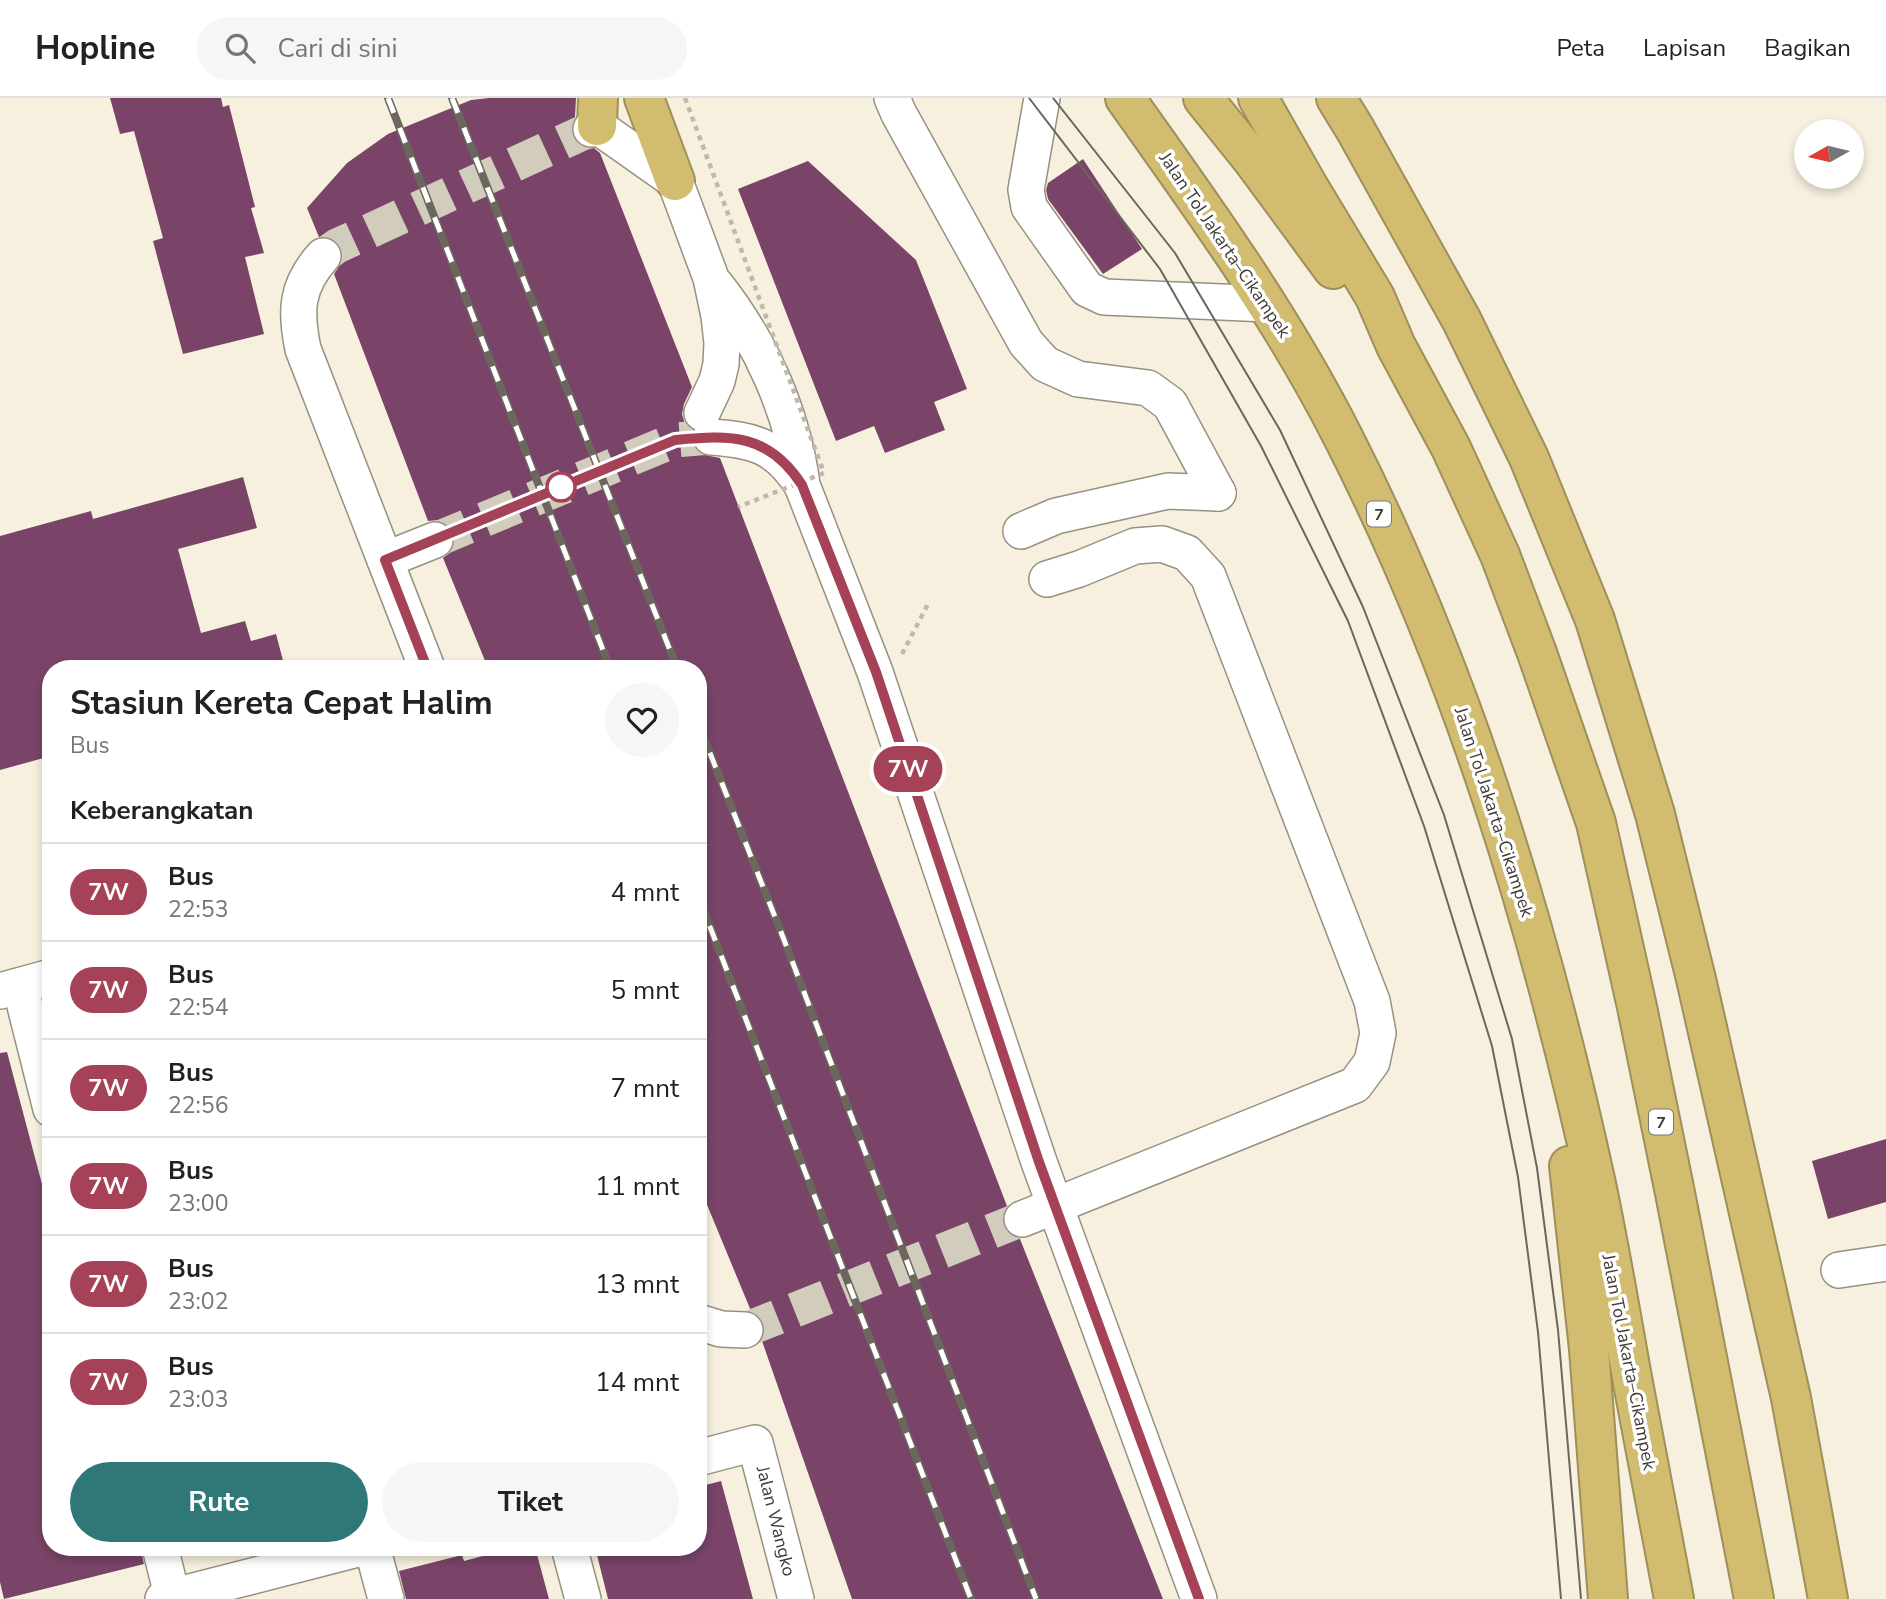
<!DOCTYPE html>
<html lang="id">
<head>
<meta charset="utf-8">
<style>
  body { margin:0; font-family:"Nunito Sans",sans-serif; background:#f6f6f6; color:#222; height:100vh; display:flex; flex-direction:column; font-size:26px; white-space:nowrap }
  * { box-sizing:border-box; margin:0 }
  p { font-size:23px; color:#767676 }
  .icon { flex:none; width:38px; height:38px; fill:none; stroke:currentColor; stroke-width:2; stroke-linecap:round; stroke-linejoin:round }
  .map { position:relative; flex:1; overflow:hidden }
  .sheet { position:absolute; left:42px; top:562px; width:665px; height:896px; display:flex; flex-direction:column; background:#fff; border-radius:28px; box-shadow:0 4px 10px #0003 }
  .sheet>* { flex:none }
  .badge { padding:0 14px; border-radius:23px; font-size:24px; line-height:46px }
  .needle { width:46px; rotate:262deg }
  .controls { position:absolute; left:1794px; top:21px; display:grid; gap:14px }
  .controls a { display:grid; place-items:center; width:70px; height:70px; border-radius:50%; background:#fff; box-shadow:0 4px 10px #0003; font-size:35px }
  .map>.badge { position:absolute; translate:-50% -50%; box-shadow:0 0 0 4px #fff }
  h2 { padding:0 28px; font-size:26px; line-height:63px }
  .round { display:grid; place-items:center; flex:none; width:74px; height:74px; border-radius:37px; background:#f6f6f6 }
  .summary { display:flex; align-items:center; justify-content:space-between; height:119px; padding:0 28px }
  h1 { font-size:33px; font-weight:700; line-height:52px }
  .action { display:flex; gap:14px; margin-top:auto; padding:14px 28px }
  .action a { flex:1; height:80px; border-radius:42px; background:#2f7877; color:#fff; font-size:28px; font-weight:700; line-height:80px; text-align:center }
  .action a+a { background:#f6f6f6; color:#222 }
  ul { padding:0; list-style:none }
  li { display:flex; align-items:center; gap:21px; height:98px; padding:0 28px; border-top:2px solid #e0e0e0 }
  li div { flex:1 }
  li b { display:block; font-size:26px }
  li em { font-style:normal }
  li .badge { min-width:77px; font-weight:700; text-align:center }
  header { display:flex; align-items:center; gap:42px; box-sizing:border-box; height:98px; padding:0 35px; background:#fff; border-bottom:2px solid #e0e0e0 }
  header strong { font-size:33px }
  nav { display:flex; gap:38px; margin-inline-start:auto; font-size:24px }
  .search { width:490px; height:63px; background:#f6f6f6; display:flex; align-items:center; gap:18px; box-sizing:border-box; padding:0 24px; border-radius:38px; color:#767676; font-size:26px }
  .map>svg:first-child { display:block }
  .building { fill:#794468 }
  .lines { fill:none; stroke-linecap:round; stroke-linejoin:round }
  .minor-tunnel { stroke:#d2ccbd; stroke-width:35; stroke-dasharray:35 18; stroke-linecap:butt }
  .minor-casing { stroke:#979182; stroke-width:38 }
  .highway-casing { stroke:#9e8f5b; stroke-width:42 }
  .path { stroke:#bfb9ab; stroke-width:4.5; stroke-dasharray:5 5; stroke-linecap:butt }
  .minor { stroke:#fff; stroke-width:35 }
  .highway { stroke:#d1bc6f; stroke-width:38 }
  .tram { stroke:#6b675d; stroke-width:2 }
  .rail-casing { stroke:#6b675d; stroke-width:8 }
  .rail { stroke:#fff; stroke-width:5; stroke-dasharray:16; stroke-linecap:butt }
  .path-bridge { stroke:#bfb9ab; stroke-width:4.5; stroke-dasharray:5 5; stroke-linecap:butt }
  .line-casing { stroke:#fff; stroke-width:16 }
  .line { stroke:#a64258; stroke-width:10 }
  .stop-dot { fill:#fff; stroke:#a64258; stroke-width:3.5 }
  .labels { text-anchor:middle; stroke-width:7; stroke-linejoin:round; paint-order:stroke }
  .shield { fill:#fff; stroke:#797672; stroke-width:2 }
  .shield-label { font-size:16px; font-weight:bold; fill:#3f3c35 }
  .street-label { font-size:18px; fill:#3f3c35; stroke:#fff }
</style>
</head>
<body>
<header>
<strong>Hopline</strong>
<div class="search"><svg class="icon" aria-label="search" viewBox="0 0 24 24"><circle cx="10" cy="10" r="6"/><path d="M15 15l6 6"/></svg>Cari di sini</div>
<nav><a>Peta</a><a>Lapisan</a><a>Bagikan</a></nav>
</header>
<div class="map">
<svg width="1886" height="1501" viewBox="0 0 1886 1501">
  <rect width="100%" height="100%" fill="#f7f0df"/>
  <!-- building -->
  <g class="building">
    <path d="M110,0H221L223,9L229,7L255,109L251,110L264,155L245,159L264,236L183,256L153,143L163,140L134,33L120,36Z"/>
    <path d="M489,0H576L575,19L571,29L573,39L581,48L589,51L594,50L600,55L692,289L684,306L682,316L685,326L693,333L691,338L693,347L700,356L720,360L1007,1108L1002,1118L1003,1128L1010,1137L1020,1141L1163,1501H852L762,1243L765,1234L763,1223L756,1215L751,1213L698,1085V570H488L443,460L451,454L455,446L454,435L447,426L439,422L428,423L334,176L343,162L341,150L335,142L327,138L319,139L307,110L347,65L388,36L471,2Z"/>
    <path d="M1083,61L1142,151L1103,176L1048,101L1046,92L1048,85Z"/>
    <path d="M808,63L916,162L967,291L934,304L945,332L885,355L874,328L836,343L738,91Z"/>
    <path d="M243,379L257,430L178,451L201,535L245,523L251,543L276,536L285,570H51V658L0,672V438L91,413L93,421Z"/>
    <path d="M7,954L51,1120V1449H140L144,1466L4,1501L0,1484V955Z"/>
    <path d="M1886,1041V1104L1828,1121L1812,1063Z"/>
    <path d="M721,1383L753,1501H608L595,1449H698V1389Z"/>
    <path d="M517,1449H535L549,1501H406L399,1473L462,1457L464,1463Z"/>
  </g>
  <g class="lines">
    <!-- minor-tunnel -->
    <g class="minor-tunnel">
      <path d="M323,158L337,148L591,31"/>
      <path d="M435,442L675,342L711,339"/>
      <path d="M745,1232L1022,1121"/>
    </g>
    <!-- minor casing -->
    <g class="minor-casing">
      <g id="minor">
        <path d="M892,0L899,16L1026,245L1045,266L1078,281L1148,290L1170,306L1218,395"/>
        <path d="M1042,0L1026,92L1029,109L1087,191L1104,199L1268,206"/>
        <path d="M591,31L597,28L675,83L711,180L719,218L722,245L721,266L717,283L702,315"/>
        <path d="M323,158C296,188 295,213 303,251L385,462"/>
        <path d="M716,187C761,244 793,315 802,387"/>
        <path d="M711,339C755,342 777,348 802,387L875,574L1039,1064L1199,1501"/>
        <path d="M1021,433L1056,418L1168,393L1218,395"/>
        <path d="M427,570L385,462L435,442"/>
        <path d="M20,888L51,1011"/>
        <path d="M0,893L51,879"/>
        <path d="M1022,1121L1355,987L1372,964L1378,935L1372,903L1208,478L1187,455L1162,446L1135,448L1079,471L1047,481"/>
        <path d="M1839,1172L1886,1165"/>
        <path d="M698,1224L721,1231L745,1232"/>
        <path d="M698,1360L755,1345L796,1501"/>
        <path d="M160,1449L173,1501"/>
        <path d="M372,1449L386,1501"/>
        <path d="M569,1449L583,1501"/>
        <path d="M163,1501L365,1449"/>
      </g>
    </g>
    <!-- highway casing -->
    <g class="highway-casing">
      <g id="highway">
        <path d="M644,0L675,83"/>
        <path d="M1125,0C1204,111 1283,220 1344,341C1463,575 1540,830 1596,1086C1610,1152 1621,1219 1633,1285C1647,1357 1661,1429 1674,1501"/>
        <path d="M1203,0L1252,61L1333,171"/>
        <path d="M1258,0L1308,88L1375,199L1396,248L1451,350L1500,457L1537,555L1596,725L1637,909L1675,1095L1754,1501"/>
        <path d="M1336,0L1355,31L1462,223L1529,360L1595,522L1655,716L1696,881L1791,1300L1828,1501"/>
        <path d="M597,28L598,0"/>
        <path d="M1569,1068L1589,1251L1608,1501"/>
      </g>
    </g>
    <!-- path -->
    <path class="path" d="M902,556L928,506"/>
    <!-- minor -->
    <use href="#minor" class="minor"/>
    <!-- highway -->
    <use href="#highway" class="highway"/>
    <!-- tram -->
    <g class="tram">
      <path d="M1029,0L1160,171L1261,348L1348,523L1424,728L1492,948L1518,1079L1538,1234L1561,1501"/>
      <path d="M1053,0L1175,155L1280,332L1363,509L1444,717L1512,941L1537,1070L1558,1232L1581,1501"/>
    </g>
    <!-- rail casing -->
    <g class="rail-casing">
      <g id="rail">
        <path d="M388,0L610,570"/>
        <path d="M452,0L677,570"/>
        <path d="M698,625L781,834L1036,1501"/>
        <path d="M698,798L971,1501"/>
      </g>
    </g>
    <!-- rail -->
    <use href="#rail" class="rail"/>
    <!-- path-bridge -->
    <path class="path-bridge" d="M685,0L824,375L738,409"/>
  </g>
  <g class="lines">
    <!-- line casing -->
    <g class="line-casing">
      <path id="line" d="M427,570L385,462L675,342C731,337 768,335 802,387L876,574L1039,1064L1199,1501"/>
    </g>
    <!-- line -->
    <use href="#line" class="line"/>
  </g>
  <!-- markers -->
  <circle class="stop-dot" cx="561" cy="389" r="14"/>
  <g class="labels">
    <!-- shield labels -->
    <g class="shield">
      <rect x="1367" y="403.5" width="24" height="25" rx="5"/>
      <rect x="1649" y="1011.5" width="24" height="25" rx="5"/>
    </g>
    <g class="shield-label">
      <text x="1379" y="422">7</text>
      <text x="1661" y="1030">7</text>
    </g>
    <!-- street labels -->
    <g class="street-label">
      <text transform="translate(1225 147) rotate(56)" y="6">Jalan Tol Jakarta–Cikampek</text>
      <text transform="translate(1494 714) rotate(72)" y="6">Jalan Tol Jakarta–Cikampek</text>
      <text transform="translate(1629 1264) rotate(79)" y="6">Jalan Tol Jakarta–Cikampek</text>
      <text transform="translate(776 1423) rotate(76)" y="6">Jalan Wangko</text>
    </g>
  </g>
</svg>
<div class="controls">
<a><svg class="needle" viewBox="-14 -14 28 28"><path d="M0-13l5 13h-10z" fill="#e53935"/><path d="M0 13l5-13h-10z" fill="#767676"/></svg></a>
</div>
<b class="badge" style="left:908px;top:671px;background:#a64258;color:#fff">7W</b>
<section class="sheet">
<div class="summary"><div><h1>Stasiun Kereta Cepat Halim</h1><p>Bus</p></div><a class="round"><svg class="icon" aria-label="heart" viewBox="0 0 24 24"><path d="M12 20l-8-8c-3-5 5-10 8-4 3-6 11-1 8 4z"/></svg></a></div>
<h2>Keberangkatan</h2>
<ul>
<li><span class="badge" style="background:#a64258;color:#fff">7W</span><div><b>Bus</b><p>22:53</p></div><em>4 mnt</em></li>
<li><span class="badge" style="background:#a64258;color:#fff">7W</span><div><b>Bus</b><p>22:54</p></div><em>5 mnt</em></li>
<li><span class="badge" style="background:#a64258;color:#fff">7W</span><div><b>Bus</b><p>22:56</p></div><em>7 mnt</em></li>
<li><span class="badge" style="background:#a64258;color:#fff">7W</span><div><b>Bus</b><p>23:00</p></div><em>11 mnt</em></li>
<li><span class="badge" style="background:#a64258;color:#fff">7W</span><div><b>Bus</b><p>23:02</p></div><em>13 mnt</em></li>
<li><span class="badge" style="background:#a64258;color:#fff">7W</span><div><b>Bus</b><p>23:03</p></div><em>14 mnt</em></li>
</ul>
<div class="action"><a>Rute</a><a>Tiket</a></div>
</section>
</div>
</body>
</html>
